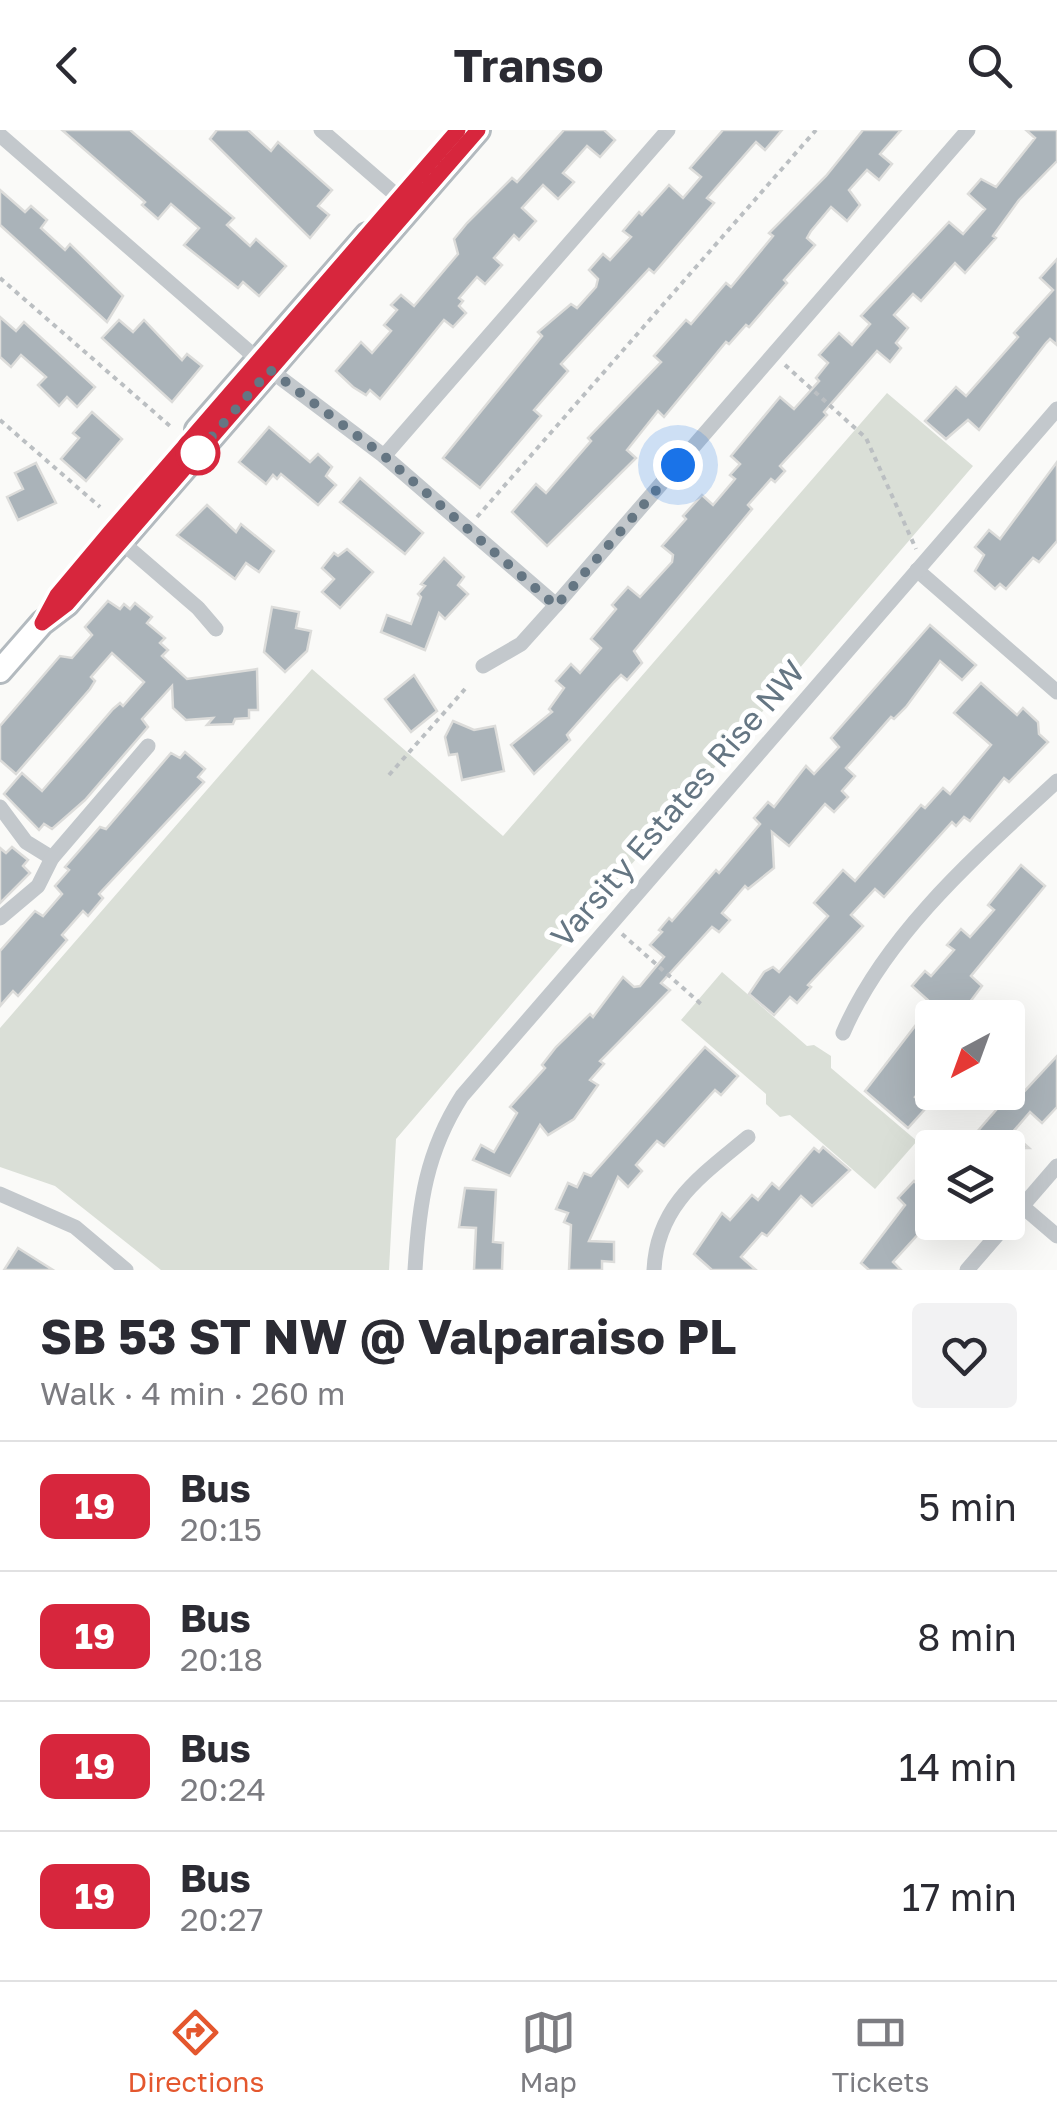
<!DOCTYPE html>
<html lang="en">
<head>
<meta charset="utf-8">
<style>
  body { margin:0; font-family:"Golos Text",sans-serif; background:#f2f2f3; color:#2b2b33; height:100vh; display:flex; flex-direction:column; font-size:38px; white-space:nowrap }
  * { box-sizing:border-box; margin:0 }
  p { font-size:32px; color:#7c7c81 }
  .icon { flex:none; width:55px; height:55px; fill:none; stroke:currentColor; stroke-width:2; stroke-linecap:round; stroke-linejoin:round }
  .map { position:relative; height:1140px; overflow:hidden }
  .side { display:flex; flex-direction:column; background:#fff; flex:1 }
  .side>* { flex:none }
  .badge { padding:0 20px; border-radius:15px; font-size:35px; line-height:65px }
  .needle { width:65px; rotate:221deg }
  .fabs { position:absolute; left:915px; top:870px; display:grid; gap:20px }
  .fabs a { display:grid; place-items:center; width:110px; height:110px; border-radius:10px; background:#fff; box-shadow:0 10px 40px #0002; font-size:50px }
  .you { position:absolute; width:50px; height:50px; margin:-25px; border:8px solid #fff; border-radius:50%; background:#1a73e8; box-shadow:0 0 0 15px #1a73e833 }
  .map>.badge { position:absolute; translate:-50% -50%; box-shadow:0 0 0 5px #fff }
  .round { display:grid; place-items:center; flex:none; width:105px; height:105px; border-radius:10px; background:#f2f2f3 }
  .headline { display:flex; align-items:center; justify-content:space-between; height:170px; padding:0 40px }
  h1 { font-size:48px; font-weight:700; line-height:75px }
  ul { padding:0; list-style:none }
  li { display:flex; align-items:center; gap:30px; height:130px; padding:0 40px; border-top:2px solid #e1e1e2 }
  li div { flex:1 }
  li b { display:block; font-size:38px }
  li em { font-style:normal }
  li .badge { min-width:110px; font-weight:700; text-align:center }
  header { display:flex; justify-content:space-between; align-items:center; height:130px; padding:0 40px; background:#fff; font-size:45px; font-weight:700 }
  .tab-bar { display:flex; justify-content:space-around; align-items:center; height:140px; border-top:2px solid #e1e1e2; background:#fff; font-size:28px; color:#7c7c81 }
  .tab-bar a { display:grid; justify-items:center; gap:5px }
  .tab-bar .selected { color:#e4572e }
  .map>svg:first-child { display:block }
  .green { fill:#dadfd7 }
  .building { fill:#aab3b9; stroke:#dcdcda; stroke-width:2.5 }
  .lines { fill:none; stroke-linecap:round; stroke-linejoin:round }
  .secondary-casing { stroke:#b3babf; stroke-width:28 }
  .path { stroke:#bbbfc2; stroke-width:4; stroke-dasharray:5 5; stroke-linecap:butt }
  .street { stroke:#c3c8cc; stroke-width:15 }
  .secondary { stroke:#fff; stroke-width:22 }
  .line-casing { stroke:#fff; stroke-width:22 }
  .line { stroke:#d7263d; stroke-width:15 }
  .walk { stroke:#657683; stroke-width:10; stroke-dasharray:0 18 }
  .stop-dot { fill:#fff; stroke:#d7263d; stroke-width:5 }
  .labels { text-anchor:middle; stroke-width:10; stroke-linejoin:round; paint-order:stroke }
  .street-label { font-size:32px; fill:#657683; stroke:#fff }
</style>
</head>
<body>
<header><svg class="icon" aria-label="back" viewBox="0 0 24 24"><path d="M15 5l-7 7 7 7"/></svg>Transo<svg class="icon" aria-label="search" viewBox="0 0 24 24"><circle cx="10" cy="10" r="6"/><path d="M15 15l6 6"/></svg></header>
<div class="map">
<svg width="1057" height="1140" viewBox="0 0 1057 1140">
  <rect width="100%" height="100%" fill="#fafaf8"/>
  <!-- green -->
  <g class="green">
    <path d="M887,263L973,336L396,1009L389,1140H161L55,1056L0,1037V898L312,539L503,706Z"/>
    <path d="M722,842L807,916L814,915L831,926V938L917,1011L875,1059L790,985L780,987L766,974V964L681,890Z"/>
  </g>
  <!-- building -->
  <g class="building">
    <path d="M62,0H130L234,88L227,95L250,116L256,109L286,136L259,166L243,152L238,158L184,115L199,98L171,74L158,89L142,75L145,72Z"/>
    <path d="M217,0H248L271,21L278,12L332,60L318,76L329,85L310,108L210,9Z"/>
    <path d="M564,0H604L615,10L600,27L587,16L563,43L574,52L558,69L543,55L522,78L536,91L519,110L514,105L494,128L502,135L485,154L477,147L459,168L463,171L459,176L466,183L453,197L444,190L380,269L370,260L366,265L353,257L336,241L361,212L372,223L391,201L384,195L397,180L391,175L401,165L414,176L458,124L454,109L467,93L512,48L517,52Z"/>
    <path d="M723,0H782L765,20L756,12L707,68L714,73L654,143L649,139L561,234L568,241L534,280L541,286L480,358L443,328L542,206L538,202L571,174L577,178L596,157L598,149L589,140L603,124L610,130L631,107L623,101L639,82L642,85L669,55L683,68L701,47L690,38Z"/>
    <path d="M863,0H901L880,24L892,34L879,50L867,40L849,60L860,75L847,91L831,77L811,101L807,108L815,115L784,150L787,153L749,197L746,195L729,214L726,212L664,287L658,281L627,320L636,328L547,416L512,382L536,354L546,363L591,311L588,308L661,232L654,226L686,190L691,194L726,153L731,157L773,106L769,103L826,46Z"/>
    <path d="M1026,0H1057V31L1019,70L993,106L996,108L965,143L955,133L921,171L913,164L894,185L908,198L896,213L901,218L890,232L877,221L824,282L827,285L780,336L785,341L775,352L771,349L748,375L752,379L634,521L642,533L627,550L621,545L614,552L567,605L570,610L534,644L511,615L552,582L549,579L564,558L556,551L571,534L580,543L601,518L591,509L616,479L612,475L628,457L640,467L672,432L673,425L662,416L686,389L683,386L702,365L713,375L735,349L730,345L740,334L731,326L780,267L794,279L819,251L816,248L828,233L819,225L839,203L852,215L870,194L861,186L949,92L963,104L985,79L968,64L981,49L996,57L1035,8Z"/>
    <path d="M0,60L25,82L31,76L47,90L41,98L65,120L70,114L123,166L107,192L0,95Z"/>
    <path d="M1057,129V215L1050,209L1046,213L979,300L968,290L946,309L925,291L956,257L966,266L1018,207L1014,203L1053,160L1040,148Z"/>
    <path d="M0,187L16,201L24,192L95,257L77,277L67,267L59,276L38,255L46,247L21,225L11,237L0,227Z"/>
    <path d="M119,190L133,202L144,190L182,230L187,224L202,236L172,272L102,208Z"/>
    <path d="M92,282L122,309L86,351L61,329L79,308L73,303Z"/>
    <path d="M269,297L310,332L318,324L332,337L326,346L336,355L318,375L281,344L277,349L273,345L266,354L239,332Z"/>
    <path d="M1057,332V411L1039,432L1033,428L1006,459L1000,454L995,459L975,441L984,425L975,417L989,400L1000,409Z"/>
    <path d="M36,333L56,373L18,390L7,367L23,359L15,343Z"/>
    <path d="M360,348L423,403L405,424L340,372Z"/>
    <path d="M207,375L236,402L241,394L274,421L259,442L246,433L235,449L177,405Z"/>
    <path d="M347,419L373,442L340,478L322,462L334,449L322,438L334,423L338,426Z"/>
    <path d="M444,428L464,447L458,455L468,464L445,489L439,483L425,520L381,502L387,485L411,494L421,467L418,464L425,456L421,454Z"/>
    <path d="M108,471L120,479L124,474L130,479L135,473L152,487L147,493L165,508L160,513L168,520L162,526L187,549L257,539L258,580H249V588L235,589L233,594L207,595L213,588L186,590L173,578L172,556L142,589L148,597L85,670L52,699L44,694L39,700L4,664L22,643L42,661L113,579L120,573L123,576L144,552L112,523L91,547L95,551L90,559L16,644L0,630V596L60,526L72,528L92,505L85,497Z"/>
    <path d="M272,477L299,482L296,498L311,501L307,521L285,542L264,522Z"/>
    <path d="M930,495L976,535L962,550L940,531L906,577L894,589L891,587L846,638L855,646L842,661L848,667L834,682L825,674L789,716L772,702L774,738L748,759L745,756L722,783L730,790L719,802L712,797L661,853L670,860L600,931L604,934L590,950L598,955L574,989L548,1005L540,995L510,1046L473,1030L481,1015L494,1022L517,983L510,977L545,938L542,935L556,917L590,884L593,887L623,847L634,857L640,856L664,827L650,815L662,802L659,800L669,788L672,791L716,740L719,743L760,694L754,688L768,672L774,677L806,636L814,644L839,617L831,608Z"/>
    <path d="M414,545L437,581L411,602L385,569Z"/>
    <path d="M981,553L1017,585L1023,578L1038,592L1039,604L1048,612L1009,652L1004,648L970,691L964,687L956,696L952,692L884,767L875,759L851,785L863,796L808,855L811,857L797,873L790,867L774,885L749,864L764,842L773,837L779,842L828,786L814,773L843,740L855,751L921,675L925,678L943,658L950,664L991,615L954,583Z"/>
    <path d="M453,591L474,600L495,596L504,641L462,650L457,624L449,625L445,607Z"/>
    <path d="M185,622L205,639L198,647L204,652L99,764L103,768L88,786L83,781L62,805L67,810L18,866L13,861L0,876V821L35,781L43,786L62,764L55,756L69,740L65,737L100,697L106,699L171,623L180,628Z"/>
    <path d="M12,717L28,730L23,736L30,743L0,773V718L6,723Z"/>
    <path d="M1021,735L1045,756L971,846L982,856L958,888H948L932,874V936L923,947L928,951L915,967L927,977L908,998L865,961L932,874L912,856L925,841L931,846L954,820L947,815L961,799L970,807L994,780L988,775Z"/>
    <path d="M705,917L738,946L721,965L715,960L664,1016L657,1011L636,1035L642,1041L628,1057L618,1047L589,1111L614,1112V1132L602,1131V1140H569L571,1095L564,1092L568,1083L556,1079L568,1053L577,1057L584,1043L591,1046Z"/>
    <path d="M1057,926V977L1042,993L1030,982L1012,1003L1029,1018H1020L1008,1032V1018H963L1003,972L1009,978Z"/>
    <path d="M823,1017L850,1040L812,1076L801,1066L767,1106L762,1103L741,1127L756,1140H712L694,1124L722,1083L730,1090L752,1065L758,1070L772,1053L779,1059L814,1018L819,1022Z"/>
    <path d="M914,1051L932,1068V1089L893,1132L901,1140H869L861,1133L905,1075L898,1068Z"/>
    <path d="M465,1058L496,1060L493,1112L503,1113L502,1140H474L476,1098L459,1097Z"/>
    <path d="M18,1118L53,1140H4Z"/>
  </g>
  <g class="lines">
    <!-- secondary casing -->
    <g class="secondary-casing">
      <g id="secondary">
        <path d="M197,300L367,105"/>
        <path d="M0,541L42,493L67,474L478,0"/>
      </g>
    </g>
    <!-- path -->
    <g class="path">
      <path d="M0,148L170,296"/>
      <path d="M785,235L866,308L916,419"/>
      <path d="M0,290L100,377"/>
      <path d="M477,387L816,0"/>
      <path d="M389,645L465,559"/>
      <path d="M622,804L701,874"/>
    </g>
    <!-- street -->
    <g class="street">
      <path d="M321,0L411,78"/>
      <path d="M0,5L270,240L384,326L556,475L968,0"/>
      <path d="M384,326L668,0"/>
      <path d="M110,402L198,478L216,499"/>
      <path d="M917,440L1057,562"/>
      <path d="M483,536L521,514L556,475"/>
      <path d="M0,677L26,712L52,728"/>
      <path d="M0,788L38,756L52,728L148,616"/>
      <path d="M843,903C886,803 978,724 1057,651"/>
      <path d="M0,1064L75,1097L126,1140"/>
      <path d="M1022,1076L1057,1106"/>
      <path d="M415,1140C419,1074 426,1022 462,966L1057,279"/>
      <path d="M654,1140C657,1075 701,1046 748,1007"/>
      <path d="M967,1140L1057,1036"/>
    </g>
    <!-- secondary -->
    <use href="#secondary" class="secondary"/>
  </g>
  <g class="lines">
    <!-- line casing -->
    <g class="line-casing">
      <path id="line" d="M458,0L110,402L57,465L42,493L67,474L478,0"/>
    </g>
    <!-- line -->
    <use href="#line" class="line"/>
    <!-- walk -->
    <path class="walk" d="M198,323L187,335L270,240L384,326L556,476L678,335"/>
  </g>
  <!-- markers -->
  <circle class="stop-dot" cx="198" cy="323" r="20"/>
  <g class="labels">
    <!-- street labels -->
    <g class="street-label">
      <text transform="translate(678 674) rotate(-49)" y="11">Varsity Estates Rise NW</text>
    </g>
  </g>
</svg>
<div class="fabs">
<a><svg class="needle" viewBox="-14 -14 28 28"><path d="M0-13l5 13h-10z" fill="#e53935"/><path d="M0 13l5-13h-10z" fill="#7c7c81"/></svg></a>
<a><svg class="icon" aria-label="layers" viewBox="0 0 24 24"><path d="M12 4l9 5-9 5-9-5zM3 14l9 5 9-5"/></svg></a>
</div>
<div class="you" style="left:678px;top:335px"></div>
</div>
<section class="side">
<div class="headline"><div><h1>SB 53 ST NW @ Valparaiso PL</h1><p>Walk · 4 min · 260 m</p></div><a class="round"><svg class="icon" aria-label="heart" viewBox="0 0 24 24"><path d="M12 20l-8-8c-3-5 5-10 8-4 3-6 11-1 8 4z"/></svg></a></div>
<ul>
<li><span class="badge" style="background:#d7263d;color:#fff">19</span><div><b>Bus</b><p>20:15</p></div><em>5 min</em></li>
<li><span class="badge" style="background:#d7263d;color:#fff">19</span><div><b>Bus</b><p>20:18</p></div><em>8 min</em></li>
<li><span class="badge" style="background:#d7263d;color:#fff">19</span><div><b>Bus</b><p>20:24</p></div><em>14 min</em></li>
<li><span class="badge" style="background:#d7263d;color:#fff">19</span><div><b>Bus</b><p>20:27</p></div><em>17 min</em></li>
</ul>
</section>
<nav class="tab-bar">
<a class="selected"><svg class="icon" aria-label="directions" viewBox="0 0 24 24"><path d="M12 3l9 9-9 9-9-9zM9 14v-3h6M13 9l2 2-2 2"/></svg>Directions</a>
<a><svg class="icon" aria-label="map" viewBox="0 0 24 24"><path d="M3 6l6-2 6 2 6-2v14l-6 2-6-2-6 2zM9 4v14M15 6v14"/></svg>Map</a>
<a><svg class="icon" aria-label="tickets" viewBox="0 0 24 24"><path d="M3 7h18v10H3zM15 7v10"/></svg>Tickets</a>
</nav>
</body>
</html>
